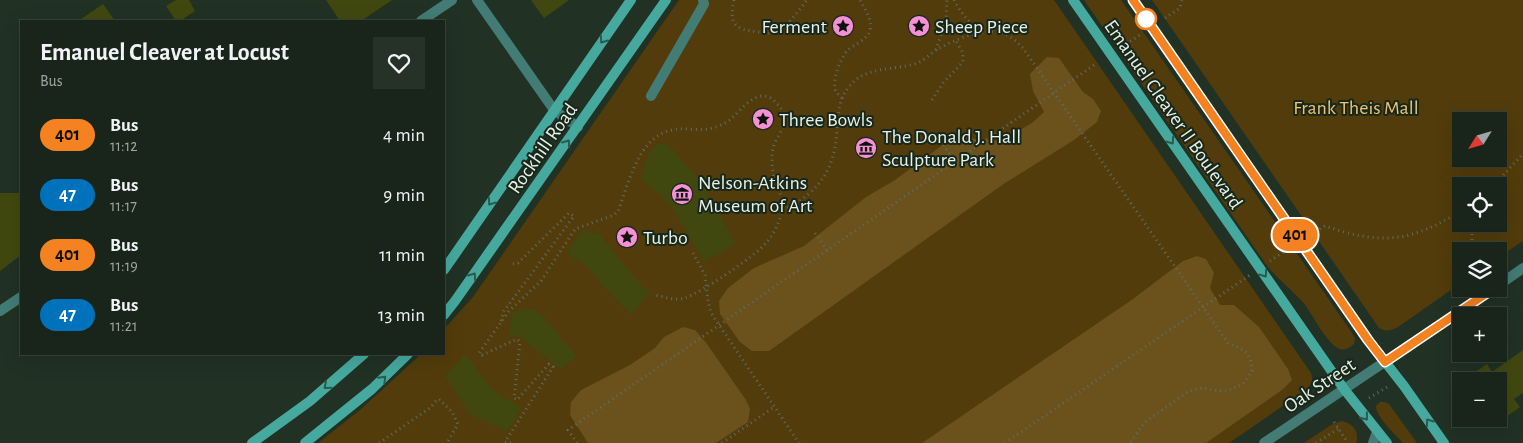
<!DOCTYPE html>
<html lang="en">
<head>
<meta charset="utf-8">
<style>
  body { margin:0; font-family:"Alegreya Sans",sans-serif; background:#263128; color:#f1f3f6; height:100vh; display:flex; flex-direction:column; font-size:19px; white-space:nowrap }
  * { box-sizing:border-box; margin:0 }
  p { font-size:16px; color:#9fa5a3 }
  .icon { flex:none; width:28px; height:28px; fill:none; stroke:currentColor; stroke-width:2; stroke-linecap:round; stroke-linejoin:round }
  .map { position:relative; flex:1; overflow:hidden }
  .panel { position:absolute; left:20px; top:20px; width:425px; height:335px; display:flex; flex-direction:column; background:#19251b; border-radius:0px; box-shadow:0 5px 20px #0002,0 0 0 1px #37423a }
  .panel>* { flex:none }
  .badge { padding:0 10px; border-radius:16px; font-size:18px; line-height:32px }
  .needle { width:32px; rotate:233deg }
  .fabs { position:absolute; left:1452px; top:112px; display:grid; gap:10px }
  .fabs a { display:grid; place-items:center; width:55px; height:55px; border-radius:0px; background:#19251b; box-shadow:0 5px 20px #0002,0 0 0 1px #37423a; font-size:25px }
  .map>.badge { position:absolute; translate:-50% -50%; box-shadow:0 0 0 2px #fff }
  .round { display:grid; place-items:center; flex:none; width:52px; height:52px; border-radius:0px; background:#263128 }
  .headline { display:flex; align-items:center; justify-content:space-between; height:85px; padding:0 20px }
  h1 { font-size:24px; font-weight:700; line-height:38px }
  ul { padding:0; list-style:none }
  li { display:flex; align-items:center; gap:15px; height:60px; padding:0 20px }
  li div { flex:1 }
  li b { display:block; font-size:19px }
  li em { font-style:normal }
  li .badge { min-width:55px; font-weight:700; text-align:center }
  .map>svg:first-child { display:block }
  .green { fill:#523c0b; fill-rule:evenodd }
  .forest { fill:#6b511b }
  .building { fill:#41480f }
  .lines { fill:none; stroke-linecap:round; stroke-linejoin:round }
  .path { stroke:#5f6d62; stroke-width:3; stroke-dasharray:1 4; stroke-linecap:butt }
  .service { stroke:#427c75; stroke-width:10 }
  .minor { stroke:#427c75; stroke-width:10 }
  .secondary { stroke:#46a99e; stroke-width:10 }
  .oneway { stroke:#2a5b4f }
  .line-casing { stroke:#fff; stroke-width:11 }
  .line { stroke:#f58220; stroke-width:8 }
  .stop-dot { fill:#fff; stroke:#f58220; stroke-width:2.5 }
  .labels { text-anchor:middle; stroke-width:4; stroke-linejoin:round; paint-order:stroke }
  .poi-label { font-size:20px; fill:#e7f1e9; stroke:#17271a; text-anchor:start }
  .park-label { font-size:20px; fill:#edc375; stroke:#17271a }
  .street-label { font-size:20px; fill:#e7f1e9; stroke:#17271a }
</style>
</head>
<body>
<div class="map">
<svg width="1523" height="443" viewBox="0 0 1523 443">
  <rect width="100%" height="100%" fill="#213124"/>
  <!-- green -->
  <g class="green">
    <path d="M679,0H1054L1311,373C1314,381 1311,384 1306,390L1229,443H318L360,410L421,354H444V329L473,297Z"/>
    <path d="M1084,0H1121L1350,330L1355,338L1354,344C1348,349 1343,352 1336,347C1323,338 1312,312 1301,300C1290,288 1277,278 1267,266Z"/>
    <path d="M1152,0H1523V241L1499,257V251H1461V283L1398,327C1390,331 1387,332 1379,328ZM1499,121V159H1461V121ZM1499,186V224H1461V186Z"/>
    <path d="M1380,402H1385L1389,404L1417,443H1403C1395,434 1376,417 1376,406Z"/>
    <path d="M1341,421C1353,423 1360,432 1356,443H1304L1331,425Z"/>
  </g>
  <!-- forest -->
  <g class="forest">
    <path d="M1047,57L1059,58L1083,92L1093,99L1101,111L1097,122L1074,140L1005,183L769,351H752L740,342L720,314L719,301L728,288L754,268L804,246L866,197L895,180L952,138L965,136L974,139L1001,141L1032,123L1044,112L1033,91L1030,74Z"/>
    <path d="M1197,256L1206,259L1214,273L1210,288L1220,305H1234L1259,327L1288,369L1292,380L1282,390L1206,443H922L1133,299L1183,261Z"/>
    <path d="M683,327L695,330L707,344L746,400L750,409L748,422L716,443H588L570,415L571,402L581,390L630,365L655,348L664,337Z"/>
  </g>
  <!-- building -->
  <g class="building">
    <path d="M176,0H189L195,11L180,21H176L166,6Z"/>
    <path d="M326,0H392L361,21H340Z"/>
    <path d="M531,0H569L544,18Z"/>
    <path d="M103,4L115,21H78Z"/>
    <path d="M657,144L666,145L669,146L700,180L736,244L704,261L672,207L642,179L648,155Z"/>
    <path d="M0,193H21V255L0,271Z"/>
    <path d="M582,230L599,234L642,286L650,293L632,314L618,302L582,262L567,254Z"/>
    <path d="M526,308L534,310L545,318L577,357L560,369L519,335L509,337L512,313Z"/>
    <path d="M1523,350V393L1514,399L1520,407L1499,422V381H1462L1487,364L1492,372Z"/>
    <path d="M465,354L493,390L522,408L507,431L471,415L445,376Z"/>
  </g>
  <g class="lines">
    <!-- path -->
    <g class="path">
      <path d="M734,0C729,25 734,29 758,32C764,33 772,34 777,31C790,24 798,11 807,0"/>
      <path d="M954,0C961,13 970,25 983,32"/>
      <path d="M1165,18L1180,8L1182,0"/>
      <path d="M1122,47L1141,34"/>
      <path d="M936,50L946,19L947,0"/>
      <path d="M842,98C840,96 838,94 836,92C831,82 840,59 847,51C854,44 868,40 870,30C872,19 865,9 860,0"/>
      <path d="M932,100L943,83L963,62V53L956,41"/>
      <path d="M943,145L955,161"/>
      <path d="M1493,186L1523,154"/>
      <path d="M782,209C795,206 800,201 811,192C830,174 836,154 837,127C838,113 839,100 848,88C864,66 890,71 914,64C923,62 929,55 936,50C954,40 981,28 1002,33C1010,35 1017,42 1023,48L1228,343C1245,350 1251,352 1252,371L1243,384L1227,391L1214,390L1203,388L1189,391L1145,422L1130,443"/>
      <path d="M1472,224V251"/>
      <path d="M815,233L827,250"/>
      <path d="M1311,234L1325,226C1337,230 1350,234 1362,236C1402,243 1428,231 1461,211"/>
      <path d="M693,253L705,275L708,301L711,313L799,443"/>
      <path d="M1270,261L1289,248"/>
      <path d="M501,321L504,311L574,216L569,213L518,263L512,264"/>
      <path d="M1369,398L1389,386"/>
      <path d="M1334,422L1348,443"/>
      <path d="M379,443L430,408L436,401L439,399L452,412L458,424L447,443"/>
      <path d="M511,443L505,442L553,367L549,364L517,400L514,398L520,342L517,339L482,355L479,353L509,311L541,281L575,229L614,215L618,211C629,183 638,137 672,130C684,127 697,131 709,129C718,127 727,123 733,117C741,110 751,96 763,96C769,96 773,99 776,103C797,122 773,135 772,154C772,162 772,170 774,177C778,188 783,197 782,209C780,222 774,234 766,243C754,257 702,292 685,298C675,301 665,297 655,295"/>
      <path d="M577,443L568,430L1097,63"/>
      <path d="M722,443L774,407"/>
      <path d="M1005,443L1250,275"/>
      <path d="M1316,443L1338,429"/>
    </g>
    <!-- service -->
    <path class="service" d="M651,96L704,4L703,0"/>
    <!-- minor -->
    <g class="minor">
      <path d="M477,0L554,110L578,127"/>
      <path d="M421,21L452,0"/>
      <path d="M1499,285L1523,268"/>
      <path d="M0,311L21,297"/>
      <path d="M1264,443L1493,289"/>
      <path d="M1373,443L1377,432"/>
    </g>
    <!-- secondary -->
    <g class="secondary">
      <path d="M1073,0L1344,389L1387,443"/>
      <path d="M1133,0L1368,340L1404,386L1444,443"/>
      <path d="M444,270L631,0"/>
      <path d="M444,315L455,301L666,0"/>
      <path d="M252,443L310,401L364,354"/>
      <path d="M305,443L372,389L408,354"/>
    </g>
  </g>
  <!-- one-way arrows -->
  <defs><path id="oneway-chevron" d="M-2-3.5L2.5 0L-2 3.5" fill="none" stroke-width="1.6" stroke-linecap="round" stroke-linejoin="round" transform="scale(1.25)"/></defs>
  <g class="oneway">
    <use href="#oneway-chevron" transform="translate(603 40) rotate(125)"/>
    <use href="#oneway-chevron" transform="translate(1171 141) rotate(55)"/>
    <use href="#oneway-chevron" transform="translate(567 143) rotate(-55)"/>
    <use href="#oneway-chevron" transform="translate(491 202) rotate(125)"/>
    <use href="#oneway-chevron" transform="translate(1264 274) rotate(55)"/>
    <use href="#oneway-chevron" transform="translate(473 276) rotate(-55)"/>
    <use href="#oneway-chevron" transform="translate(383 379) rotate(-45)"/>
    <use href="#oneway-chevron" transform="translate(327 386) rotate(139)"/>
    <use href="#oneway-chevron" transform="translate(1365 417) rotate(52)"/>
    <use href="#oneway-chevron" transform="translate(1429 422) rotate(-125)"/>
  </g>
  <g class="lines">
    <!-- line casing -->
    <g class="line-casing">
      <path id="line" d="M1133,0L1368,340L1385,362L1493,289"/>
    </g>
    <!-- line -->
    <use href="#line" class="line"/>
  </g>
  <!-- icons -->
  <defs>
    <g id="sight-disc" transform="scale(1.125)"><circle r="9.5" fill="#f491d4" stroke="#17271a"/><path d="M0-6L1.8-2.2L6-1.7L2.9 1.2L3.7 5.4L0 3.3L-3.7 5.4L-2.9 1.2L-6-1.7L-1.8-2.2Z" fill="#111"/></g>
    <g id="museum-disc" transform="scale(1.125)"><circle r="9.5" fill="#f491d4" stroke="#17271a"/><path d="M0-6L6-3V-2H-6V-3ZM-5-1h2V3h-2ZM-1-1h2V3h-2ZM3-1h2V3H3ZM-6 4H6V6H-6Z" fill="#111"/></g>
  </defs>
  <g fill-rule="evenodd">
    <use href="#sight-disc" x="843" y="26"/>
    <use href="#sight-disc" x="919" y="26"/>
    <use href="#sight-disc" x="763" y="119"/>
    <use href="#museum-disc" x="866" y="148"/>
    <use href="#museum-disc" x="682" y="194"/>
    <use href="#sight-disc" x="627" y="237"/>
  </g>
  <!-- markers -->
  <circle class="stop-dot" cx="1146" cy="19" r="10"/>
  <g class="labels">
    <!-- poi labels -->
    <g class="poi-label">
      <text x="827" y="33" text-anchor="end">Ferment</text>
      <text x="935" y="33">Sheep Piece</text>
      <text x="779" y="126">Three Bowls</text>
      <text x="882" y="143">The Donald J. Hall<tspan x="882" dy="23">Sculpture Park</tspan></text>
      <text x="698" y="189">Nelson-Atkins<tspan x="698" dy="23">Museum of Art</tspan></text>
      <text x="643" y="244">Turbo</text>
    </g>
    <!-- park labels -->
    <g class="park-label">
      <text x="1356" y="114">Frank Theis Mall</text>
    </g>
    <!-- street labels -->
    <g class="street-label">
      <text transform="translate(1174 114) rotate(55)" y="7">Emanuel Cleaver II Boulevard</text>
      <text transform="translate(542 148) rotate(-55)" y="7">Rockhill Road</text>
      <text transform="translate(1319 385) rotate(-34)" y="7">Oak Street</text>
    </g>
  </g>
</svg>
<div class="fabs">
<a><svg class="needle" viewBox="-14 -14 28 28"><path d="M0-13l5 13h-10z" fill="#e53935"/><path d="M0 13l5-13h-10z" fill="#9fa5a3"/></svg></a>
<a><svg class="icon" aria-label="locate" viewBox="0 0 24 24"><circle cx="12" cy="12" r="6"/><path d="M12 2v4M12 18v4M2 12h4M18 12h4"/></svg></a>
<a><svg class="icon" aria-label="layers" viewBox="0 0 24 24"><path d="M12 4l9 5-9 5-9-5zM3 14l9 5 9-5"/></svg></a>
<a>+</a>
<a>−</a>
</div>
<b class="badge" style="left:1295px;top:235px;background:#f58220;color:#111">401</b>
<section class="panel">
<div class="headline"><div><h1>Emanuel Cleaver at Locust</h1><p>Bus</p></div><a class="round"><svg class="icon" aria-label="heart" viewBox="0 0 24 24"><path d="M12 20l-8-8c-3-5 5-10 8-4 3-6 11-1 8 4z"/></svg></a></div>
<ul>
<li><span class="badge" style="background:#f58220;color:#111">401</span><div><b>Bus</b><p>11:12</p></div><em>4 min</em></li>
<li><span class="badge" style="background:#0072bc;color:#fff">47</span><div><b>Bus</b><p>11:17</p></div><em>9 min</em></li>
<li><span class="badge" style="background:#f58220;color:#111">401</span><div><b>Bus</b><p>11:19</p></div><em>11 min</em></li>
<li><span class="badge" style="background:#0072bc;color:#fff">47</span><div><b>Bus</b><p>11:21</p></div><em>13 min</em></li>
</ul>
</section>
</div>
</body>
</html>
